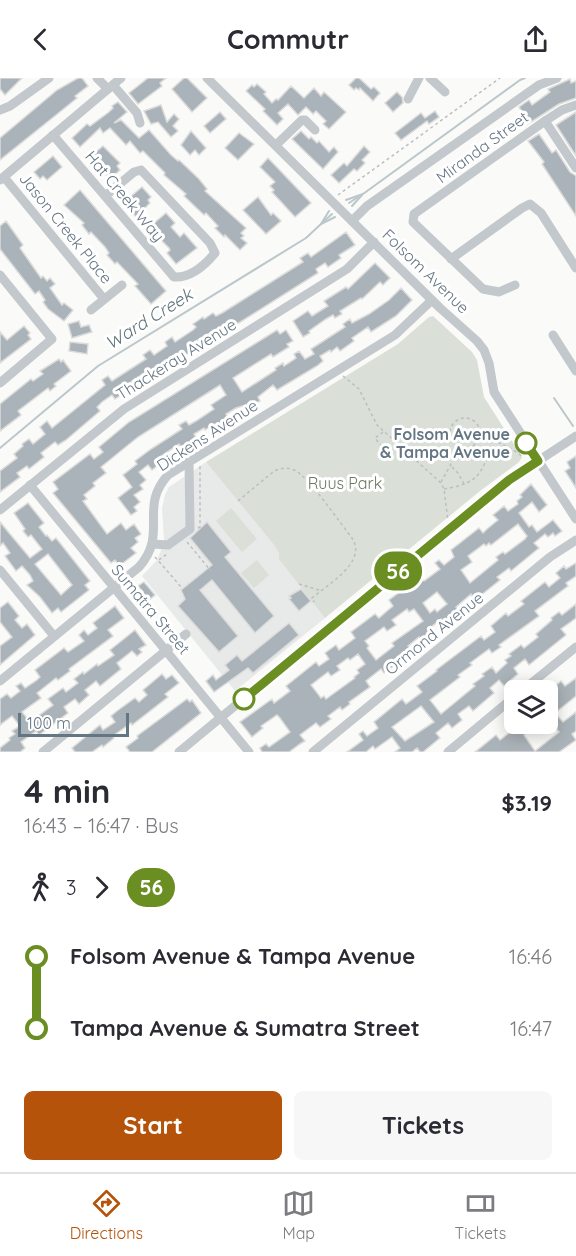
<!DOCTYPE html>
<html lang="en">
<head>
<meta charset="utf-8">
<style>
  body { margin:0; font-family:Quicksand,sans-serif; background:#f7f7f7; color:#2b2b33; height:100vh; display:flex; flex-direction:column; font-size:22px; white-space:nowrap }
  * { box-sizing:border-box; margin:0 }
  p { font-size:20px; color:#7c7c81 }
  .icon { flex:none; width:33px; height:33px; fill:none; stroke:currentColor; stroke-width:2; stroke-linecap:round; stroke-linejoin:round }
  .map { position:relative; height:674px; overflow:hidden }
  .drawer { display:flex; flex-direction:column; background:#fff; flex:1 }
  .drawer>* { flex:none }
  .badge { padding:0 12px; border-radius:20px; font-size:21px; line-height:39px }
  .controls { position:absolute; left:504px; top:602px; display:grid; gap:12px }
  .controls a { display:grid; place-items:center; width:54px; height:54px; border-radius:9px; background:#fff; box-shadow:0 3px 15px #0003; font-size:30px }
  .scale { position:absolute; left:18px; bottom:15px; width:111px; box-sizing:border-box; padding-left:6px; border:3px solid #657683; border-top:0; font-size:16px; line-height:21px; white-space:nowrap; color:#657683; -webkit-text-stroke:4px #fff; paint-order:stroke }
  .map>.badge { position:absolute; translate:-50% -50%; box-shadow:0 0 0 3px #fff }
  .legs { display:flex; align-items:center; gap:9px; height:66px; padding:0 24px; font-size:20px }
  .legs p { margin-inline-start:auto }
  .head { display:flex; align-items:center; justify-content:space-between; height:102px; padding:0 24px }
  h1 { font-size:33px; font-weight:700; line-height:45px }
  .primary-button { display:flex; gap:12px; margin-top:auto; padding:12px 24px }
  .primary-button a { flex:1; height:69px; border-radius:9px; background:#b45309; color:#fff; font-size:24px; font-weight:700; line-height:69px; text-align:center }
  .primary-button a+a { background:#f7f7f7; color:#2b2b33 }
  ul { padding:0 24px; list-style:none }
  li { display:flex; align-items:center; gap:21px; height:72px; font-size:22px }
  li i { display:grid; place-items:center; width:9px; height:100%; margin:0 8px; background:currentColor }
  li i::after { content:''; width:15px; height:15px; margin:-8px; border:4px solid; border-radius:50%; background:#fff }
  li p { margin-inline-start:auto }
  li:first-child i { background:linear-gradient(#0000 50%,currentColor 0) }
  li:last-child i { background:linear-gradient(currentColor 50%,#0000 0) }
  header { display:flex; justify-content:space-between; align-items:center; height:78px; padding:0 24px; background:#fff; font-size:27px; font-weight:700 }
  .menu { display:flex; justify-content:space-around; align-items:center; height:84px; border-top:2px solid #e1e1e2; background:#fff; font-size:16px; color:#7c7c81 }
  .menu a { display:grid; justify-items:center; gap:3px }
  .menu .active { color:#b45309 }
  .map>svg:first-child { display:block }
  .built { fill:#e8e9e9 }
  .green { fill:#dadfd7 }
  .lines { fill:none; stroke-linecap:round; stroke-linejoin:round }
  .stream { stroke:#bbc7cb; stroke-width:2 }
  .building { fill:#aab3b9; stroke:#dcdcda; stroke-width:1.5; fill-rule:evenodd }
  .path { stroke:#bbbfc2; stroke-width:1.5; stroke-dasharray:3 3; stroke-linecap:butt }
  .minor { stroke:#c3c8cc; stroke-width:9 }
  .line-1-casing { stroke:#fff; stroke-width:14 }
  .line-1 { stroke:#6b8e23; stroke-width:9 }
  .stop-1-dot { fill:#fff; stroke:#6b8e23; stroke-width:3 }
  .labels { text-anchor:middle; stroke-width:6; stroke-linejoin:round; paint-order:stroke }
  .street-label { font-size:16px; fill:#657683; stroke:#fff }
  .stop-label { font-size:16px; font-weight:bold; fill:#657683; stroke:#fff; text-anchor:end }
  .park-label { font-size:16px; fill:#687a64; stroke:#fff }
  .water-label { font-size:18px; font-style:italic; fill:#60757c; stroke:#fff }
</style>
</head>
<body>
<header><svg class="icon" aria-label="back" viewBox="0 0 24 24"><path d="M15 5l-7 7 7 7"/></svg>Commutr<svg class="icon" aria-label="share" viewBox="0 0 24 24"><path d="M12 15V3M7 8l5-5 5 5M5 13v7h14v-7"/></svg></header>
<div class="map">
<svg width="576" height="674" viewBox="0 0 576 674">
  <rect width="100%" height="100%" fill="#fafaf8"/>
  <!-- built -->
  <path class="built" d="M206,384L274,467L325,540L235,613L142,498L157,482L162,470L164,462L162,430L165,417L169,409Z"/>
  <!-- green -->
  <g class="green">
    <path d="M433,238L472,274L477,282L484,319L522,379L519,384L480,413L325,540L279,481V475L274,467L206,384L398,266L429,239Z"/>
    <path d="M231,430L257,461L242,474L216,443Z"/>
    <path d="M257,482L269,497L254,510L241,495Z"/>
  </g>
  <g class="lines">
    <!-- stream -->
    <g class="stream">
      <path d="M346,122L363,116L520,2L525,0"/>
      <path d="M349,125L358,119"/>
      <path d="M352,128L362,117"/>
      <path d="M323,144L332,136"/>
      <path d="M321,146L335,139"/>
      <path d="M554,320L573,348"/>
      <path d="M0,370L98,288L306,160L321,146L329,133"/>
    </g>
  </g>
  <!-- building -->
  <g class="building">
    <path d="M0,0H22L5,17L0,11Z"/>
    <path d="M78,0H82L88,8L75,18L77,20L66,29L0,82V60L57,12Z"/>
    <path d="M148,0H166L160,5L162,8L138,26L129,15Z"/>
    <path d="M184,0H187L207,20L192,34L172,11Z"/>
    <path d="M356,0H359L371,11L374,9L380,15L373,23L360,10L359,12L356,10L354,12L349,7Z"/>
    <path d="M570,1L571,5L576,3V20L559,26L528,46L520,35L522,34L519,29L529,22L532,27L550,14L548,11Z"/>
    <path d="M257,6L266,14L264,16L272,25L276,21L278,22L291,8L304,20L314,10L321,18L324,14L346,34L329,51L323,46L326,43L316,33L313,36L306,29L298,37L288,26L278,35L283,41L277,47L263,33L265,31L246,13L252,7L254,9Z"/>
    <path d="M397,14L402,19L403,25L393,34L385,25Z"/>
    <path d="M118,24L127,34L114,45L121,42L139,60L149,52L171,77L178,83L179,82L199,101L207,111L205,113L246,150L241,155L244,158L241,160L247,165L240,172L225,157L224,159L215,150L218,148L206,135L204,137L184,118L186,116L164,97L165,95L143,73L140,75L130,63L126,67L110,50L103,55L100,50L80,69L72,60L87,46L90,48L109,34L113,30L112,28Z"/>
    <path d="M161,27L167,44L174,36L179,41L173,48L178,53L171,59L158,44L151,46L144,33Z"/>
    <path d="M435,33L439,39L429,46L427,43L401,62L395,55L421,35L425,40Z"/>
    <path d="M220,34L226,41L210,55L204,48Z"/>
    <path d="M576,34V78L556,47Z"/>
    <path d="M191,53L206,70L199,77L195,72L190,77L181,67Z"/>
    <path d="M301,53L309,61L311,59L317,65L319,63L329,74L334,69L338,74L323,91L292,61Z"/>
    <path d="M239,55L254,66L238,82L225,70Z"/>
    <path d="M539,56L552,75L556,72L570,94L576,98V138L542,86L544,84L528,63Z"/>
    <path d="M103,68L120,85L117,88L120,92L110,101L90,79Z"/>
    <path d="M364,68L370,74L362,82L365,85L357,93L354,91L339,105L331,97L344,85L347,88Z"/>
    <path d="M53,78L62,89L47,102L43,98L40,101L34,94Z"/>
    <path d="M268,80L311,125L295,139L272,114L274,112L270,108L275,104L260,89Z"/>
    <path d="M142,109L151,119L148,122L150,125L136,139L123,125Z"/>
    <path d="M80,112L166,213L151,226L135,208L138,206L117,184L115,186L107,177L109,175L105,169L91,154L89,156L82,147L84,145L64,127Z"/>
    <path d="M258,119L271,137L273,135L281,143L266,156L243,132Z"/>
    <path d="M166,135L175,145L171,149L180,159L184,155L197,170L176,186L167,175L170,172L169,170L159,160L156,163L146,152Z"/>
    <path d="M6,143L23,167L20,170L41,200L43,198L47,203L50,200L55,206L50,210L62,227L64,225L73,232L64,243L48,231L43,224L45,222L39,213L35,216L0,171V148Z"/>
    <path d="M346,154L355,167L339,177L341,180L328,189L325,185L316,191L318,195L234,248L231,243L221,249L224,253L209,263L206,257L196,263L200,269L177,282L175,278L159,288L162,291L146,302L143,296L133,302L127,308L130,311L115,321L112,317L102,324L97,329L100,333L66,362L58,367L55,364L41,375L44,379L29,391L27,388L17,395L20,399L0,414V393L17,380L14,376L23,368L22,366L29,361L33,366L45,356L40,349L47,343L52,350L105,307L102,302L108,298L112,303L146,281L143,277L150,272L154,277L167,268L165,264L172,259L175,264L193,252L196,249L193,246L203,239L204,241L213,235L216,238L222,235L303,184L300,180L308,175L311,179Z"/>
    <path d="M375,185L390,200L383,207L380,204L362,221L361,220L340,233L342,236L335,240L333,237L326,241L309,253L310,255L303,259L293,243L308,233L312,238L328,228L324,223L346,209L348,211Z"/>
    <path d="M401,210L412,222L396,238L371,254L368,249L352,260L354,263L340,273L337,269L331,274L330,272L320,278L323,283L317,288L277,312L273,307L258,319L260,323L245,332L243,328L236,330L226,336L229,341L214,352L211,348L205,352L204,350L194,356L197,361L182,371L179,366L163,377L166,381L152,392L148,387L139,394L146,402L140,407L143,411L134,417L140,424L134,429L137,433L131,437L118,420L132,409L123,397L137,386L135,383L151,371L182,351L179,347L186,343L189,347L196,343L214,331L211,327L226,317L220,307L217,309L138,359L101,389L106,395L93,405L95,408L84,417L87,421L83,423L107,456L121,445L126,452L134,446L141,456L135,460L138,464L131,470L136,475L119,488L115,482L111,485L53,415L58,411L53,404L90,376L94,381L103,374L99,369L129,344L277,252L280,256L286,252L293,263L287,266L289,269L273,279L271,276L233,300L242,314L276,292L275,290L283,285L284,288L296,280L294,276L299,273L305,281L314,276L311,271L345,249L343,246L350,241L352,245L369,236L389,222Z"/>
    <path d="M79,243L81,249L89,247L92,254L72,260L68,246Z"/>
    <path d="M24,248L30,255L28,257L31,261L0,285V254L7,262Z"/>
    <path d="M70,264L88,266L87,276L69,273Z"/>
    <path d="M59,281L61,284L63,282L71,293L54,306L56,308L50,313L48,310L18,333L21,337L0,353V326L31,301L33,303L43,296L40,293Z"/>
    <path d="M576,378V410L565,393L570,390L567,384Z"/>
    <path d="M531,406L547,427L539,434L532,424L519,435L529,449L532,447L537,454L553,442L562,453L555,458L553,455L548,459L545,456L534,465L539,470L511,493L509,490L497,499L500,502L475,522L471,516L456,529L460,534L446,547L441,541L430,550L434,556L424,564L419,559L408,568L413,574L384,595L381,591L372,598L366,603L370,609L349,624L350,626L342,632L340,629L328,638L331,641L320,649L316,645L300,657L305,663L300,666L289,674H262L260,670L266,666L269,669L290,654L280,640L277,637L261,648L263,650L252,659L240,644L272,621L274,625L290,613L286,608L316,584L319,588L329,581L325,575L336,567L339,572L355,560L351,554L375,536L379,540L387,533L393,528L389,522L420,499L424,503L440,491L435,485L439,482L444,487L454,479L451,472L479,450L483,455L487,451L498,442L493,437L504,428L508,433L518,426L517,423L522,419L520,417ZM518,446L527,458L525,461L505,476L503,474L496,479L498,482L470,505L461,492L472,484L468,478L484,466L486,468L489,465L491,467ZM437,514L447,526L437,534L435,531L430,535L423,525ZM407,531L409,534L414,531L423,543L392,565L394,568L376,582L367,570L369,568L365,563L384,549L387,553L396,547L392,542ZM358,576L365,586L357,592L359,595L354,599L355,600L326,621L324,618L321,620L311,607L328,594L331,598L340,592L337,588L348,580L350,582Z"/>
    <path d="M28,425L44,445L39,449L46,458L47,457L52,463L56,460L90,503L85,507L89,512L61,534L58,530L52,535L40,519L27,507L33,503L30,497L22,488L16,493L5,478L10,475L3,465L0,468V444L30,480L42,471L31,457L28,459L23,453L25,451L14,435ZM48,476L72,507L61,517L35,486Z"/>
    <path d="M207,444L231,474L225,479L274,538L255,555L212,502L200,512L238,558L219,574L178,528L185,521L181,512L212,487L190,460Z"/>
    <path d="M576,485V498L566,505L568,508L535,533L539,538L499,567L501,569L492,575L489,571L470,585L472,587L458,597L460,599L430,622L441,636L475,608L473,606L484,598L482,596L492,589L496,595L507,585L505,582L511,578L509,576L521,567L524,570L538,559L536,556L552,542L551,540L559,534L562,537L576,526V540L561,551L566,557L529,587L525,581L514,590L518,596L504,608L499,602L490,610L494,615L473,633L469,628L458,636L462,642L452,650L448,645L436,655L440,660L423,674H420L417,670L412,674H395L400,670L392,659L375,671L373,668L366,674H347L363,662L359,656L363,653L367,658L378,650L374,644L402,621L406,626L422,614L417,608L437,593L436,592L481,558L484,562L495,554L491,548L506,535L508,538L524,526L521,523L545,504L549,509L560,500L556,495L564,488L566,491ZM421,628L434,644L405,663L392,649Z"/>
    <path d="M144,504L155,517L143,527L137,519L143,514L138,508Z"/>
    <path d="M301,511L311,523L299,533L289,521L291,520L289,518Z"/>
    <path d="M8,524L19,538L15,542L22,550L27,546L35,557L0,587V568L12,559L0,544V530Z"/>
    <path d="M115,528L124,540L108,552L113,558L69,591L70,593L58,602L56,600L37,615L41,620L22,634L30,644L53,627L48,621L63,610L66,614L78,605L74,601L83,594L84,596L97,586L98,588L114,577L110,572L135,552L146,567L139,571L142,574L137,578L132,573L117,585L121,591L100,608L96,603L85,612L89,617L79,626L75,621L64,629L68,635L39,657L36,653L21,664L25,670L20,674H0V670L10,662L9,660L15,656L12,653L20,648L12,638L0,647V621L7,616L11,620L20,613L16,608L21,605L25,610L37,602L40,599L35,592L64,570L68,574L84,563L79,557L84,552L88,557L97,550L93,545Z"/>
    <path d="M289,545L299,557L253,595L248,590L214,614L206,603L213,597L216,602L229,592L225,587L237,577L242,583Z"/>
    <path d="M162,596L166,601L172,597L179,605L165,616L168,619L132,647L131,645L113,658L114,660L103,669L102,667L92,674H75L72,670L100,647L103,652L115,644L111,638L117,633L135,620L139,624L147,617L143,612Z"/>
    <path d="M576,600V618L555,635L563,644L576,634V653L572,656L576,662L559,674H475L496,657L500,662L509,655L515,650L512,645H536L524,657L535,673L559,654L548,639V614L561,603L565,608Z"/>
    <path d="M187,621L190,624L192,622L201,635L152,674H130L126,669L138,660L137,658Z"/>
  </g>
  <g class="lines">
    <!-- path -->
    <g class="path">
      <path d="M338,117L500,0"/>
      <path d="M343,298L359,311L377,347L441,405L444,411L448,443"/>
      <circle cx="465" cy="355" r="15"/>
      <path d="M383,354L375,360L386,374"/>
      <path d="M482,356L515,373L523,379"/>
      <path d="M472,368L474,371"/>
      <path d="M452,389L458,395L464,406"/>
      <path d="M441,404L460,370"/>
      <path d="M444,411C481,405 483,394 492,361"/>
      <path d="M238,423L273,394C281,389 289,389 296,393C309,400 341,446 352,460C368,484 328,506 312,520L314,523L313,524"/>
      <path d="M198,450L200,449V387"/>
      <path d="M187,464L211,493"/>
      <path d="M155,479L182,510"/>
      <path d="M159,482L167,476"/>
      <path d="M299,506L319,512"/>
    </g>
    <!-- minor -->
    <g class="minor">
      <path d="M97,0L108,11"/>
      <path d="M207,0L440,230L477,263L484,272L489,285L494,314L576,441"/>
      <path d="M430,0L445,14"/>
      <path d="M113,7L137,35L140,45"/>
      <path d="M408,21L419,0"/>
      <path d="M0,32L10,28L49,0"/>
      <path d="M545,43L576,90"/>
      <path d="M53,57L174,199C190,200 205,187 215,175L210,165L141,92L134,94L105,118"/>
      <path d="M276,67L302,42H305L315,52"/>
      <path d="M4,99L104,221"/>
      <path d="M0,102L121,0"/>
      <path d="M352,143L367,128L539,7L557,0"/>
      <path d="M451,181L522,130L530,126L541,135L576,190"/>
      <path d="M0,197L52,261L0,305"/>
      <path d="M515,207L499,214L483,211L413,144L414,136L545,43L562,32L576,27"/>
      <path d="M91,232L122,207"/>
      <path d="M553,257L576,293"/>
      <path d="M30,407L249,674"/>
      <path d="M0,432L124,331L347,191L374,164"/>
      <path d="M153,466L168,467L190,451L189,383"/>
      <path d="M0,492L54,558"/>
      <path d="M0,603L139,489C169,455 138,430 168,397L395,257L432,222"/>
      <path d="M523,612L576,569"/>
      <path d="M43,674L186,556"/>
      <path d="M179,674L509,402L576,358"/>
      <path d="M313,674L550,479L576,462"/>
      <path d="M448,674L514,619"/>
    </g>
  </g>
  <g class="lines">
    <!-- line-1 casing -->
    <g class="line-1-casing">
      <path id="line-1" d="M244,621L509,402L538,383L526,365"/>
    </g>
    <!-- line-1 -->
    <use href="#line-1" class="line-1"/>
  </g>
  <!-- markers -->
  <g class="stop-1-dot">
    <circle cx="526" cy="365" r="10"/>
    <circle cx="244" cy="621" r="10"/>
  </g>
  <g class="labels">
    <!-- street labels -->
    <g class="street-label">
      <text transform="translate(482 69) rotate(-36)" y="6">Miranda Street</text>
      <text transform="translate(125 118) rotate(50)" y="6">Hat Creek Way</text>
      <text transform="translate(66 150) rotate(51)" y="6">Jason Creek Place</text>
      <text transform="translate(426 193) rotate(44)" y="6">Folsom Avenue</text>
      <text transform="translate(176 281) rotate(-32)" y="6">Thackeray Avenue</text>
      <text transform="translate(207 357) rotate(-33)" y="6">Dickens Avenue</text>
      <text transform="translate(151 531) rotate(50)" y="6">Sumatra Street</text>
      <text transform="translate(434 555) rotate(-39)" y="6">Ormond Avenue</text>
    </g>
    <!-- stop labels -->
    <g class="stop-label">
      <text x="510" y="362">Folsom Avenue<tspan x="510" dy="18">&amp; Tampa Avenue</tspan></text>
    </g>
    <!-- park labels -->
    <g class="park-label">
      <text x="345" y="411">Ruus Park</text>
    </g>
    <!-- water labels -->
    <g class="water-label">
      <text transform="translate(149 241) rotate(-32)" y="6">Ward Creek</text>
    </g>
  </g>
</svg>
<div class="controls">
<a><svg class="icon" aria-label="layers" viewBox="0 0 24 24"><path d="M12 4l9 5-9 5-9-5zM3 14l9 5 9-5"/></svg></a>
</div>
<div class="scale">100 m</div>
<b class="badge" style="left:398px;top:493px;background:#6b8e23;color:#fff">56</b>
</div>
<section class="drawer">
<div class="head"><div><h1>4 min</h1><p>16:43 – 16:47 · Bus</p></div><b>$3.19</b></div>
<div class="legs"><svg class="icon" aria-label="walk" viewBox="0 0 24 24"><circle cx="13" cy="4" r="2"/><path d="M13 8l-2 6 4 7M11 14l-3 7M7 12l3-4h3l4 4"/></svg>3<svg class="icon" aria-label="forward" viewBox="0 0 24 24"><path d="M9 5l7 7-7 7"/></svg><b class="badge" style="background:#6b8e23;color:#fff">56</b></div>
<ul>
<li><i style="color:#6b8e23"></i><b>Folsom Avenue &amp; Tampa Avenue</b><p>16:46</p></li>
<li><i style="color:#6b8e23"></i><b>Tampa Avenue &amp; Sumatra Street</b><p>16:47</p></li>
</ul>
<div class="primary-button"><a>Start</a><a>Tickets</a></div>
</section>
<nav class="menu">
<a class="active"><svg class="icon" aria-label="directions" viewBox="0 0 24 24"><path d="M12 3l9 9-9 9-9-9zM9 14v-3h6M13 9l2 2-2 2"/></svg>Directions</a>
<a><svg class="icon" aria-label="map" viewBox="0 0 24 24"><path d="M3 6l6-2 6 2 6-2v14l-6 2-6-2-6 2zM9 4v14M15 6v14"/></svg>Map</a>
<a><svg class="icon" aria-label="tickets" viewBox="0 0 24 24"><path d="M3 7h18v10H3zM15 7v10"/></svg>Tickets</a>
</nav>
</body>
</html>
